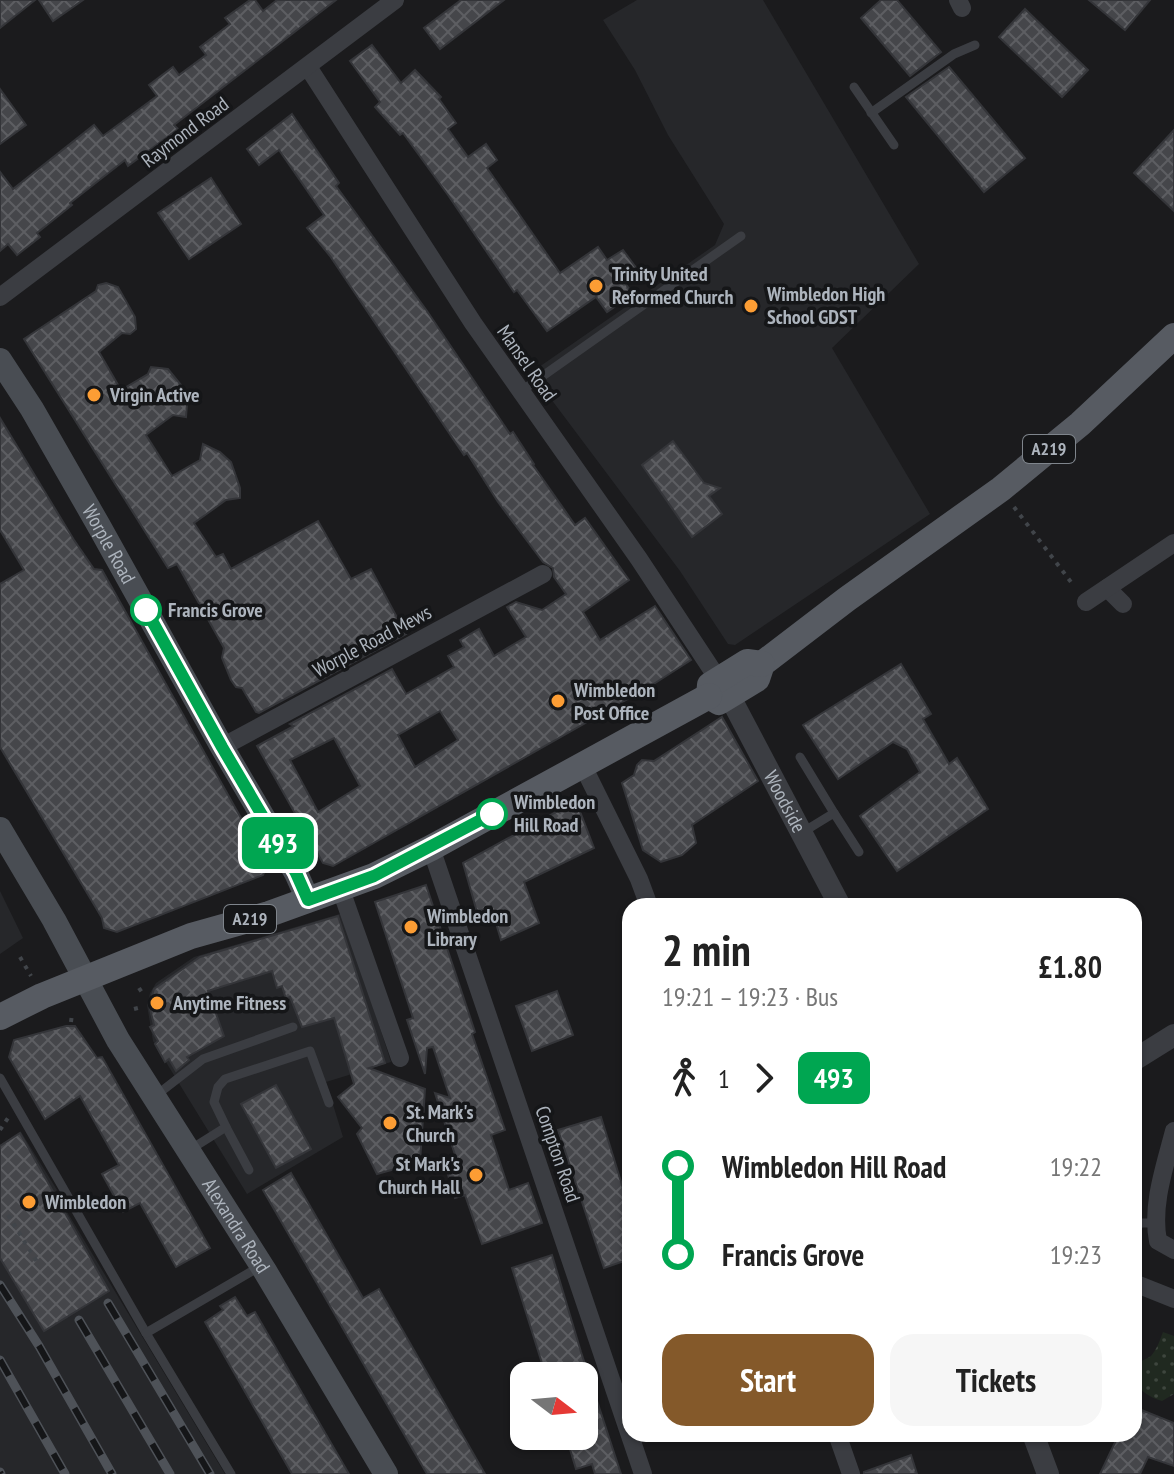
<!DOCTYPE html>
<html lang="en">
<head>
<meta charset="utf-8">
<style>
  body { margin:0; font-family:"PT Sans Narrow",sans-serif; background:#f6f6f6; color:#222; height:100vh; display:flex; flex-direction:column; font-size:30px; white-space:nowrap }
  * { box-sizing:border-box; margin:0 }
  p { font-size:26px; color:#767676 }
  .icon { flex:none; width:44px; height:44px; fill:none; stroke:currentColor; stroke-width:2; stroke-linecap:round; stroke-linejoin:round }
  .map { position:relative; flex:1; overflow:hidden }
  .drawer { position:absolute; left:622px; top:898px; width:520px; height:544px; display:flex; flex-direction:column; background:#fff; border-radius:24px; box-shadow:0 2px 6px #0004 }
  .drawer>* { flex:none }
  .badge { padding:0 16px; border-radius:12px; font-size:28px; line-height:52px }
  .needle { width:52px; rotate:106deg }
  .tools { position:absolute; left:510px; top:1362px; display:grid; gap:16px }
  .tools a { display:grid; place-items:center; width:88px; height:88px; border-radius:16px; background:#fff; box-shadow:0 2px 6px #0004; font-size:40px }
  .map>.badge { position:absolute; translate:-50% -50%; box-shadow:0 0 0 4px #fff }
  .legs { display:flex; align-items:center; gap:12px; height:88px; padding:0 40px; font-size:26px }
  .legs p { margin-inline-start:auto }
  .summary { display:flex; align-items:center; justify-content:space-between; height:136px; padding:0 40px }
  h1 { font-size:44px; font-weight:600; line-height:60px }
  .action { display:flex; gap:16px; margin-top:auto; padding:16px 40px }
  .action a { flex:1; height:92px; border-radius:24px; background:#84592a; color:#fff; font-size:32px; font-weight:600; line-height:92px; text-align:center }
  .action a+a { background:#f6f6f6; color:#222 }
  ul { padding:0 40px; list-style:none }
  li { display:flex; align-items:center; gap:28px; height:88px; font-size:30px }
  li i { display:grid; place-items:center; width:12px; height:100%; margin:0 10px; background:currentColor }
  li i::after { content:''; width:20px; height:20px; margin:-10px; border:6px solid; border-radius:50%; background:#fff }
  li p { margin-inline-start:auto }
  li:first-child i { background:linear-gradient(#0000 50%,currentColor 0) }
  li:last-child i { background:linear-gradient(currentColor 50%,#0000 0) }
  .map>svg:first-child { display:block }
  .built { fill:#26272a }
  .grass { fill:url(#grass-dots) }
  .building { fill:url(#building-cross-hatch); stroke:#343539; stroke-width:2; fill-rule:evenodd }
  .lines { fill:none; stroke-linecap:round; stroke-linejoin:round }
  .path { stroke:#41454a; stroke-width:4; stroke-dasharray:4 6; stroke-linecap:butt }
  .service { stroke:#3b3d42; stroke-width:9 }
  .minor { stroke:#3b3d42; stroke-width:18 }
  .tertiary { stroke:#3b3d42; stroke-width:22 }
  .secondary { stroke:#494d53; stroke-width:24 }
  .primary { stroke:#575b62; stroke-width:26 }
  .rail-casing { stroke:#4e5258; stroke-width:9 }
  .rail { stroke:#151618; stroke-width:6; stroke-dasharray:18; stroke-linecap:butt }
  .line-1-casing { stroke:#fff; stroke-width:18 }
  .line-1 { stroke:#00a651; stroke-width:12 }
  .poi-dot { fill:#fc9d34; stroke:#151618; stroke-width:3 }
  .stop-1-dot { fill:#fff; stroke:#00a651; stroke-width:4 }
  .labels { text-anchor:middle; stroke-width:7; stroke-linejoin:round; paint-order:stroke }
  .shield { fill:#151618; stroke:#7f858c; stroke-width:2 }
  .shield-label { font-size:18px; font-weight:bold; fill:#adb4bd }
  .street-label { font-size:20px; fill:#adb4bd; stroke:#151618 }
  .poi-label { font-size:20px; font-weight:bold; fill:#adb4bd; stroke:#151618; text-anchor:start }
  .stop-label { font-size:20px; font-weight:bold; fill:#adb4bd; stroke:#151618; text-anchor:start }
</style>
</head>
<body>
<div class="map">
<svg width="1174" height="1474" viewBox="0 0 1174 1474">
  <defs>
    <pattern id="grass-dots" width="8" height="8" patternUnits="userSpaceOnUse" patternTransform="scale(2)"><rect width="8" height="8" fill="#202920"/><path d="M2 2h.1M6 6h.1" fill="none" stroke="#3e463e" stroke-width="1.8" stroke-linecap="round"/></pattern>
    <pattern id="building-cross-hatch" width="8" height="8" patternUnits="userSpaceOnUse" patternTransform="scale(2)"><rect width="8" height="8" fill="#45464a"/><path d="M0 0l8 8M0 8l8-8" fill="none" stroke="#5d5e62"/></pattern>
  </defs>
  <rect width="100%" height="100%" fill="#1b1b1d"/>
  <!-- built -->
  <g class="built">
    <path d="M637,0H763L919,264L832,348L930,514L735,645L728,644L680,571L545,391L539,367L715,245L724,224L668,135L635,70L603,20Z"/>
    <path d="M0,891L23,938L0,954Z"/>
    <path d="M343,913L391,1062L326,1082L343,1137L247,1194L153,1041L147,1005L150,993L156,983L194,957Z"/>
    <path d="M21,1132L57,1190L55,1192L225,1474H0V1145Z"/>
  </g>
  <!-- grass -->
  <path class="grass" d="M1163,1332L1174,1336V1394L1162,1401C1147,1397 1124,1382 1139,1363C1142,1360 1147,1359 1151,1356C1157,1349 1160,1340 1163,1332Z"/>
  <!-- building -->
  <g class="building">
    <path d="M0,0H35L0,28Z"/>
    <path d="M39,0H83L53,21Z"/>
    <path d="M250,0H255L263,11L277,0H336L174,125L178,129L128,166L125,160L70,203L72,205L37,233L40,237L17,255L8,244L0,251V172L13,189L94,125L103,136L157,96L149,85L173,67L179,75L206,55L200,47L230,24L225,18Z"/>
    <path d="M461,0H504L440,49L424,28Z"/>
    <path d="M881,0H897L941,52L910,76L861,18Z"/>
    <path d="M1089,0H1150L1125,30Z"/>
    <path d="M1025,9L1088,70L1062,97L999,37Z"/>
    <path d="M372,45L401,83L415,70L441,97L439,99L456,123L448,129L468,157L486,144L497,160L487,168L560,273L598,247L607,260L623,250L637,269L622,279L633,294L607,312L596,297L547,331L517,290L514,292L448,195L403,133L400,135L375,107L380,102L350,61Z"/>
    <path d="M949,67L1025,158L984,192L906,97Z"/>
    <path d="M0,89L26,125L0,144Z"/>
    <path d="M292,114L339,183L336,186L427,311L510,434L513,432L534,464L533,465L575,525L585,518L629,580L583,612L600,640L655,606L691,660L649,687L333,866L323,863L257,746L294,726L290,724L392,669L406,694L454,667L448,656L464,647L460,640L479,629L494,656L526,637L507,607L516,602L542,610L566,594L554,577L553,568L543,562L498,502L467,453L464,455L330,256L307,228L324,215L279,150L259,165L247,149ZM440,711L458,740L415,767L398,735ZM334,738L360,786L318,812L290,760Z"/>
    <path d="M1174,130V211L1134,173Z"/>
    <path d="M211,178L241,224L189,259L158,213Z"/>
    <path d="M106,283L118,287L135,317L136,329L130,334L122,333L99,352L121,390L148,374L151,367L168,369L181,385L187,404L186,417L173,415L146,435L172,476L200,460L203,444L220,452L231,462L240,488V498L226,500L194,523L216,557L223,554L231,569L318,521L351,579L371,569L406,634L259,713L256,712L242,688L236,687L231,680L222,658L224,648L177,564L168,568L24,339L96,291L98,285Z"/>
    <path d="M0,418L74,540L94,569L102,570L255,843L266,868L263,875L117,932L104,928L102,918L0,747V584L24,570L0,530Z"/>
    <path d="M673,441L704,483L720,488L709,496L722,514L692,537L642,465Z"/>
    <path d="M901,664L931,714L923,719L949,764L957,758L988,809L897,871L860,816L920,772L907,749L893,742L838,779L803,725Z"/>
    <path d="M722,717L758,781L692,825L696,843L682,855L661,862L643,850L622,783L634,775L637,765L642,760L654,761Z"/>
    <path d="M576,801L594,848L524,882L539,923L501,940L491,906L477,912L463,863Z"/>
    <path d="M426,885L475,1032L472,1034L505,1130L491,1135L509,1190L528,1183L542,1223L482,1244L465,1195L455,1198L446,1168L458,1164L435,1093L450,1098L433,1047L427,1048L425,1074L407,1020L413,1018L375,902Z"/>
    <path d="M338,916L385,1063L369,1068L425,1089L420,1162L377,1174L357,1134L362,1128L338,1097L354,1084L334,1018L302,1027L290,997L286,999L282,986L277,988L272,971L208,991L224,1036L187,1057L189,1060L176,1071L169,1059L165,1062L155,1044L158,1041L150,1027L154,1025L149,1005L154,989L200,957Z"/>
    <path d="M557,991L573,1035L532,1051L516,1006Z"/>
    <path d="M66,1026H75L97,1058L102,1057L210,1248L176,1267L140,1203L123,1212L102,1174L119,1165L80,1096L45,1119L9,1057L14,1040Z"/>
    <path d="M276,1085L311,1149L276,1168L241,1104Z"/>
    <path d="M601,1117L630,1211V1259L604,1268L558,1130Z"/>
    <path d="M20,1133L109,1291L44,1331L0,1258V1146Z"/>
    <path d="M291,1173L363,1298L379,1289L485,1474H427L263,1190Z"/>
    <path d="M552,1255L581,1352L621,1474H595L592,1464L576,1469L566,1436H584V1376H546L512,1268Z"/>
    <path d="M235,1297L247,1316L255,1312L349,1474H292L205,1322L223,1310L220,1306Z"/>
    <path d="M1134,1407L1174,1423V1466L1148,1457L1140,1474H1100L1119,1434H1134Z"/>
    <path d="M911,1455L917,1474H864V1472Z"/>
  </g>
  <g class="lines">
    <!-- path -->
    <g class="path">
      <path d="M1014,507L1074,586"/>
      <path d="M20,957L31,976"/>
      <path d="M139,988L143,994"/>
      <path d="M134,1009L142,1007"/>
      <path d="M71,1022L72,1014"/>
      <path d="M0,1130L8,1118"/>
      <path d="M8,1215L39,1265"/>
    </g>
    <!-- service -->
    <g class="service">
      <path d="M854,87L894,145"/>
      <path d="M871,113L954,54L975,45"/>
      <path d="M520,392L741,236"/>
      <path d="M800,757L834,813"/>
      <path d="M803,832L834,813L859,852"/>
      <path d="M0,1078L146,1333L231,1474"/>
      <path d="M154,1097L203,1059L293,1027"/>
      <path d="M226,1127L249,1170"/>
      <path d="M191,1149L226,1127L214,1102L218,1087L225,1079L310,1051L329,1103"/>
      <path d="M1134,1228L1141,1223H1155"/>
      <path d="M146,1333L259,1267"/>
    </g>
    <!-- minor -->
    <g class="minor">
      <path d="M958,0L962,8"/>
      <path d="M308,67L473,323L639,559L718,679"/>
      <path d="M0,297L395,0"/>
      <path d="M1107,588L1123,604"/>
      <path d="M1086,602L1174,543"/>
      <path d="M222,747L543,574"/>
      <path d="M582,764L639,879L649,906"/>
      <path d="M431,848L643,1474"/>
      <path d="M341,890L400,1058"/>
      <path d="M1174,1131C1165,1166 1151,1205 1158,1241L1174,1250"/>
      <path d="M1134,1283L1174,1299"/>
      <path d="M837,1434L851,1474"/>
    </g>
    <!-- tertiary -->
    <g class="tertiary">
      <path id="s1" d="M730,697L840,906"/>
      <path d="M1134,1060L1174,1035"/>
      <path d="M1033,1434L1048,1474"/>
    </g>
    <!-- secondary -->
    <g class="secondary">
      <path id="s2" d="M0,360L32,409L99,526L222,747L296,873L308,900"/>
      <path id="s3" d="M0,829L54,920L118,1040L265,1271L386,1474"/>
    </g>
    <!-- primary -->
    <g class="primary">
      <path d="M709,696L719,702L757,679L762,664L847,599L1001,489L1080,424L1174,336"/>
      <path d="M709,696L710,685L747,662L762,664"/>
      <path d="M0,1017L42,996L191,936L269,914L374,876L431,848L709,696"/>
    </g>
    <!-- rail casing -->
    <g class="rail-casing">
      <g id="rail">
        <path d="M0,1285L39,1346L112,1474"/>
        <path d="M108,1303L210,1474"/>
        <path d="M79,1320L170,1474"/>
        <path d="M0,1360L65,1474"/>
        <path d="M0,1472L1,1474"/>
      </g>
    </g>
    <!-- rail -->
    <use href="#rail" class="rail"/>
  </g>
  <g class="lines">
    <!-- line-1 casing -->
    <g class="line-1-casing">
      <path id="line-1" d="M146,610L222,747L296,873L308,900L374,876L492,814"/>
    </g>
    <!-- line-1 -->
    <use href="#line-1" class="line-1"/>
  </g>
  <!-- markers -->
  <g class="poi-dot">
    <circle cx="596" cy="286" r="8"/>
    <circle cx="751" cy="306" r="8"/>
    <circle cx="94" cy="395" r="8"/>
    <circle cx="558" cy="701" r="8"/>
    <circle cx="411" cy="927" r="8"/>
    <circle cx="157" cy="1003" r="8"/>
    <circle cx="390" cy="1123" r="8"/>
    <circle cx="476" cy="1175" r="8"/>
    <circle cx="29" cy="1202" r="8"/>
  </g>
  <g class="stop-1-dot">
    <circle cx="146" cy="610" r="14"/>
    <circle cx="492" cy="814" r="14"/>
  </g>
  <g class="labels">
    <!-- shield labels -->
    <g class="shield">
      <rect x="1023" y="435" width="52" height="28" rx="6"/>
      <rect x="224" y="905" width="52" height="28" rx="6"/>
    </g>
    <g class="shield-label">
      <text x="1049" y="455">A219</text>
      <text x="250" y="925">A219</text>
    </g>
    <!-- street labels -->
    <g class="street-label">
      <text transform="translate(185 132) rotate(-37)" y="7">Raymond Road</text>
      <text transform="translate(527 363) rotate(55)" y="7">Mansel Road</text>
      <text dy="7" stroke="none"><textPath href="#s2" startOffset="214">Worple Road</textPath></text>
      <text transform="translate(372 641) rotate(-28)" y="7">Worple Road Mews</text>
      <text dy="7" stroke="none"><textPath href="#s1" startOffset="118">Woodside</textPath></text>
      <text transform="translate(558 1154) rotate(71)" y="7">Compton Road</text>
      <text dy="7" stroke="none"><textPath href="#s3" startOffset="462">Alexandra Road</textPath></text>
    </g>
    <!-- poi labels -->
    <g class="poi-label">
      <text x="612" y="281">Trinity United<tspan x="612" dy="23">Reformed Church</tspan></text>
      <text x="767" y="301">Wimbledon High<tspan x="767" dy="23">School GDST</tspan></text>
      <text x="110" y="402">Virgin Active</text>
      <text x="574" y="697">Wimbledon<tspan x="574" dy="23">Post Office</tspan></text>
      <text x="427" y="923">Wimbledon<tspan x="427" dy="23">Library</tspan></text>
      <text x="173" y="1010">Anytime Fitness</text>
      <text x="406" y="1119">St. Mark's<tspan x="406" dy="23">Church</tspan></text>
      <text x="460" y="1171" text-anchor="end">St Mark's<tspan x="460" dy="23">Church Hall</tspan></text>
      <text x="45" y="1209">Wimbledon</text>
    </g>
    <!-- stop labels -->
    <g class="stop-label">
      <text x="168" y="617">Francis Grove</text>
      <text x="514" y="809">Wimbledon<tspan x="514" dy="23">Hill Road</tspan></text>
    </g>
  </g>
</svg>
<div class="tools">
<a><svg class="needle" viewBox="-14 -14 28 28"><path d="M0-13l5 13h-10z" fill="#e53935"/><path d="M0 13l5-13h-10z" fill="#767676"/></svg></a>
</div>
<b class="badge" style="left:278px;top:843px;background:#00a651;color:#fff">493</b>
<section class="drawer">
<div class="summary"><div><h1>2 min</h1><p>19:21 – 19:23 · Bus</p></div><b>£1.80</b></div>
<div class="legs"><svg class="icon" aria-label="walk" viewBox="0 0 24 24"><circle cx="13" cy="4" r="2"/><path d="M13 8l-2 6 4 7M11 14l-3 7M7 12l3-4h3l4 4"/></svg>1<svg class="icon" aria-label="forward" viewBox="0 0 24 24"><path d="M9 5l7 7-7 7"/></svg><b class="badge" style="background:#00a651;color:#fff">493</b></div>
<ul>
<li><i style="color:#00a651"></i><b>Wimbledon Hill Road</b><p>19:22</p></li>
<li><i style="color:#00a651"></i><b>Francis Grove</b><p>19:23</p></li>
</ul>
<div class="action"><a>Start</a><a>Tickets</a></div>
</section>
</div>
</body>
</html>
